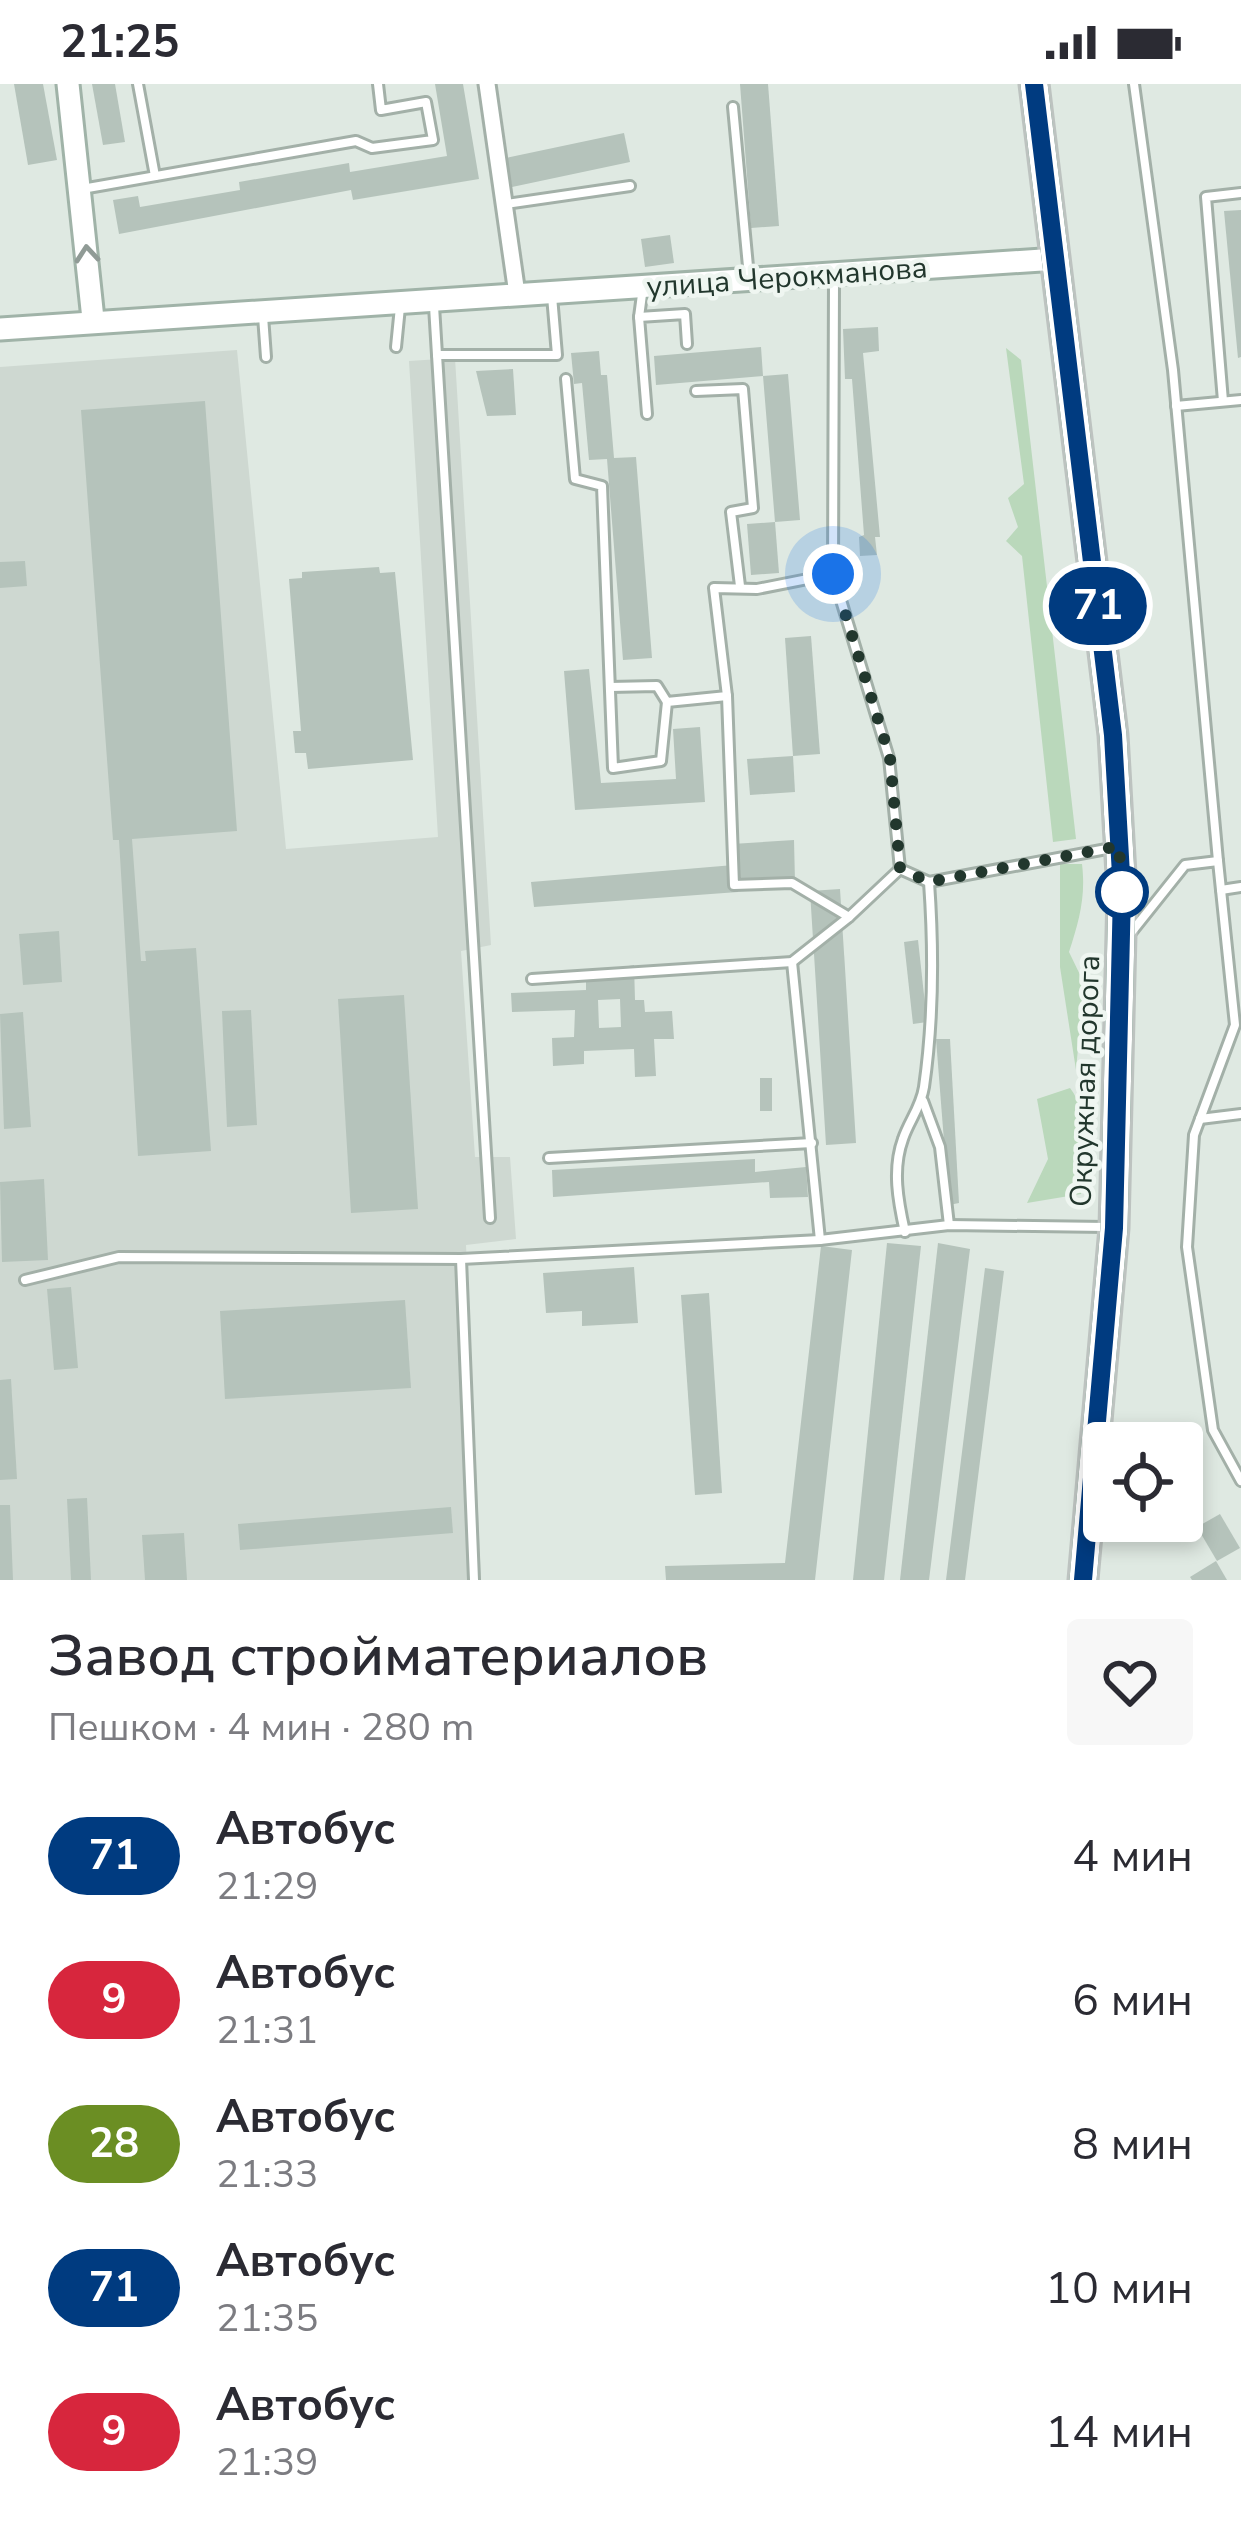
<!DOCTYPE html>
<html lang="ru">
<head>
<meta charset="utf-8">
<style>
  body { margin:0; font-family:"Nunito Sans",sans-serif; background:#f7f7f7; color:#2b2b33; height:100vh; display:flex; flex-direction:column; font-size:45px; white-space:nowrap }
  * { box-sizing:border-box; margin:0 }
  p { font-size:39px; color:#7c7c81 }
  .icon { flex:none; width:66px; height:66px; fill:none; stroke:currentColor; stroke-width:2; stroke-linecap:round; stroke-linejoin:round }
  .map { position:relative; height:1496px; overflow:hidden }
  .side { display:flex; flex-direction:column; background:#fff; flex:1 }
  .side>* { flex:none }
  .badge { padding:0 24px; border-radius:39px; font-size:42px; line-height:78px }
  .buttons { position:absolute; left:1083px; top:1338px; display:grid; gap:24px }
  .buttons a { display:grid; place-items:center; width:120px; height:120px; border-radius:12px; background:#fff; box-shadow:0 6px 18px #0003; font-size:60px }
  .you { position:absolute; width:60px; height:60px; margin:-30px; border:9px solid #fff; border-radius:50%; background:#1a73e8; box-shadow:0 0 0 18px #1a73e833 }
  .map>.badge { position:absolute; translate:-50% -50%; box-shadow:0 0 0 6px #fff }
  .round { display:grid; place-items:center; flex:none; width:126px; height:126px; border-radius:12px; background:#f7f7f7 }
  .overview { display:flex; align-items:center; justify-content:space-between; height:204px; padding:0 48px }
  h1 { font-size:57px; font-weight:600; line-height:90px }
  ul { padding:0; list-style:none }
  li { display:flex; align-items:center; gap:36px; height:144px; padding:0 48px }
  li div { flex:1 }
  li b { display:block; font-size:45px }
  li em { font-style:normal }
  li .badge { min-width:132px; font-weight:700; text-align:center }
  .status { display:flex; justify-content:space-between; align-items:center; height:84px; padding:0 60px; background:#fff; direction:ltr }
  .status svg { height:33px; fill:currentColor }
  .map>svg:first-child { display:block }
  .built { fill:#ced8d1 }
  .green { fill:#bad8bb }
  .building { fill:#b5c3bb; fill-rule:evenodd }
  .lines { fill:none; stroke-linecap:round; stroke-linejoin:round }
  .lane-casing { stroke:#a3b0a8; stroke-width:14 }
  .street-casing { stroke:#a3b0a8; stroke-width:21 }
  .secondary-casing { stroke:#a0b3a8; stroke-width:27 }
  .highway-casing { stroke:#bdc3c0; stroke-width:33 }
  .lane { stroke:#fff; stroke-width:8 }
  .street { stroke:#fff; stroke-width:15 }
  .secondary { stroke:#fff; stroke-width:21 }
  .highway { stroke:#31604c; stroke-width:27 }
  .oneway { stroke:#909b96 }
  .line-casing { stroke:#fff; stroke-width:27 }
  .line { stroke:#003b80; stroke-width:18 }
  .walk { stroke:#22372d; stroke-width:12; stroke-dasharray:0 21.6 }
  .stop-dot { fill:#fff; stroke:#003b80; stroke-width:6 }
  .labels { text-anchor:middle; stroke-width:9; stroke-linejoin:round; paint-order:stroke }
  .street-label { font-size:30px; fill:#22372d; stroke:#eff6f1 }
</style>
</head>
<body>
<div class="status"><b>21:25</b><svg viewBox="0 0 49 12"><path d="M0 12V9h3v3zM5 12V6h3v6zM10 12V3h3v9zM15 12V0h3v12zM26 1h20v11H26zM47 4h2v5h-2z"/></svg></div>
<div class="map">
<svg width="1241" height="1496" viewBox="0 0 1241 1496">
  <rect width="100%" height="100%" fill="#dfe9e2"/>
  <!-- built -->
  <path class="built" d="M237,266L286,765L438,753L409,277L455,274L491,861L461,867L475,1073H510L516,1155L466,1161L481,1496H0V283Z"/>
  <!-- green -->
  <g class="green">
    <path d="M1006,264L1021,276L1076,755L1053,758L1022,472L1006,457L1018,443L1008,414L1024,400Z"/>
    <path d="M1060,780H1082C1086,813 1079,837 1069,868L1084,899L1076,986L1060,883Z"/>
    <path d="M1070,1004C1090,1030 1089,1078 1081,1110L1027,1119L1048,1075L1037,1015Z"/>
  </g>
  <!-- building -->
  <g class="building">
    <path d="M14,0H43L57,76L28,81Z"/>
    <path d="M92,0H115L125,58L103,61Z"/>
    <path d="M435,0H463L479,95L353,116L351,106L119,150L113,116L138,112L140,123L240,106L239,98L349,79L350,88L447,72Z"/>
    <path d="M740,0H768L779,142L751,144Z"/>
    <path d="M624,49L630,78L512,103L506,74Z"/>
    <path d="M1241,126V273L1238,274L1224,127Z"/>
    <path d="M670,151L674,179L645,183L641,155Z"/>
    <path d="M878,243L879,267L863,269L880,453H875L877,471L860,472L859,453L864,451L852,295H845L843,245Z"/>
    <path d="M761,263L763,292L788,290L800,436L775,438L763,292L656,301L654,272Z"/>
    <path d="M599,267L601,291H607L614,374L636,373L652,574L623,576L607,375L589,376L582,299L574,300L571,269Z"/>
    <path d="M513,285L516,331L487,332L476,287Z"/>
    <path d="M205,317L237,747L132,755L141,877H146L145,867L196,864L211,1067L138,1072L119,756H113L81,326Z"/>
    <path d="M775,438L779,489L751,491L747,440Z"/>
    <path d="M25,477L27,502L0,504V478Z"/>
    <path d="M379,483L380,489L395,488L413,676L308,685L306,669H295L293,647H301L289,495L302,494V488Z"/>
    <path d="M811,552L820,670L793,672L785,554Z"/>
    <path d="M589,585L601,699L676,695L673,645L700,643L705,718L575,726L564,587Z"/>
    <path d="M793,672L795,708L750,711L747,675Z"/>
    <path d="M794,756L795,798L737,802L738,808L534,823L531,798L734,781L732,760Z"/>
    <path d="M840,805L856,1059L826,1061L810,807Z"/>
    <path d="M59,847L62,898L23,901L19,850Z"/>
    <path d="M918,856L927,938L913,940L904,858Z"/>
    <path d="M634,881L635,916H644L645,928L672,927L674,955H654L656,992L635,993L634,965L584,967V980L553,982L552,954L574,953L575,926L512,928L511,909L586,906V890ZM620,915L621,943L599,944L598,916Z"/>
    <path d="M404,911L418,1125L351,1129L338,915Z"/>
    <path d="M251,926L257,1041L227,1043L222,927Z"/>
    <path d="M23,928L31,1043L4,1045L0,930Z"/>
    <path d="M936,955H950L959,1119L949,1121Z"/>
    <rect x="760" y="994" width="12" height="33"/>
    <path d="M755,1075V1088L806,1083L808,1113L770,1114L769,1098L553,1113L552,1086Z"/>
    <path d="M44,1095L48,1176L2,1178L0,1098Z"/>
    <path d="M887,1159L921,1162L884,1496H853Z"/>
    <path d="M938,1159L970,1165L929,1496H900Z"/>
    <path d="M821,1162L852,1166L815,1496H666L665,1482L785,1479Z"/>
    <path d="M634,1183L638,1239L582,1242V1227L546,1229L543,1189Z"/>
    <path d="M985,1184L1004,1187L965,1496H946Z"/>
    <path d="M71,1203L78,1284L54,1286L47,1205Z"/>
    <path d="M709,1209L722,1409L695,1411L681,1211Z"/>
    <path d="M405,1216L411,1304L225,1315L220,1227Z"/>
    <path d="M11,1295L17,1395L0,1396V1296Z"/>
    <path d="M1190,1352L1198,1379L1185,1383L1182,1359L1170,1358Z"/>
    <path d="M87,1414L91,1496H71L67,1415Z"/>
    <path d="M0,1421H10L13,1496H0Z"/>
    <path d="M451,1423L453,1449L240,1466L238,1440Z"/>
    <path d="M1220,1430L1240,1464L1217,1477L1197,1443Z"/>
    <path d="M184,1449L187,1496H145L142,1451Z"/>
    <path d="M1216,1477L1227,1496H1192L1190,1493Z"/>
  </g>
  <g class="lines">
    <!-- lane casing -->
    <g class="lane-casing">
      <g id="lane">
        <path d="M138,0L155,92"/>
        <path d="M1134,0L1173,286L1218,777"/>
        <path d="M733,23L749,193"/>
        <path d="M82,105L356,57L372,64L433,56L426,18L381,26L378,0"/>
        <path d="M506,120L630,102"/>
        <path d="M434,222L490,1134"/>
        <path d="M263,232L266,273"/>
        <path d="M639,233L643,203"/>
        <path d="M396,263L400,223"/>
        <path d="M437,271H557L552,212"/>
        <path d="M566,295L575,395L602,402L613,684L661,677L667,618L727,612L714,504L757,505L833,490L834,196"/>
        <path d="M696,307L743,305L753,424L731,428L740,502"/>
        <path d="M1223,317L1206,113L1241,109"/>
        <path d="M1176,322L1241,316"/>
        <path d="M647,330L639,233L685,230L687,260"/>
        <path d="M833,490L889,674L900,785"/>
        <path d="M610,603L657,602L667,618"/>
        <path d="M727,612L734,801L792,799L849,833L900,785L929,798L1112,764"/>
        <path d="M1221,806L1241,803"/>
        <path d="M1130,850L1185,781L1218,777L1235,941L1194,1051L1187,1163L1213,1346L1241,1397"/>
        <path d="M792,878L820,1156"/>
        <path d="M532,895L792,878L849,833"/>
        <path d="M923,1017L940,1063L949,1141"/>
        <path d="M1200,1035L1241,1030"/>
        <path d="M549,1074L812,1059"/>
        <path d="M905,1148C898,1117 892,1085 903,1055C909,1037 921,1023 924,1003C934,933 934,868 929,798"/>
        <path d="M461,1175L474,1496"/>
        <path d="M25,1196L119,1173L461,1175L820,1156L949,1141L1106,1143"/>
      </g>
    </g>
    <!-- street casing -->
    <g class="street-casing">
      <path id="street" d="M487,0L517,210"/>
    </g>
    <!-- secondary casing -->
    <g class="secondary-casing">
      <g id="secondary">
        <path d="M68,0L93,235"/>
        <path d="M0,245L1057,175"/>
      </g>
    </g>
    <!-- highway casing -->
    <g class="highway-casing">
      <path id="highway" d="M1034,0L1113,651L1122,808L1114,1144L1083,1496"/>
    </g>
    <!-- lane -->
    <use href="#lane" class="lane"/>
    <!-- street -->
    <use href="#street" class="street"/>
    <!-- secondary -->
    <use href="#secondary" class="secondary"/>
    <!-- highway -->
    <use href="#highway" class="highway"/>
  </g>
  <!-- one-way arrows -->
  <defs><path id="oneway-chevron" d="M-2-3.5L2.5 0L-2 3.5" fill="none" stroke-width="1.6" stroke-linecap="round" stroke-linejoin="round" transform="scale(3)"/></defs>
  <use class="oneway" href="#oneway-chevron" transform="translate(87 170) rotate(-95)"/>
  <g class="lines">
    <!-- line casing -->
    <g class="line-casing">
      <path id="line" d="M1034,0L1113,651L1122,808L1114,1144L1083,1496"/>
    </g>
    <!-- line -->
    <use href="#line" class="line"/>
    <!-- walk -->
    <path class="walk" d="M833,490L890,674L900,784L928,798L1119,762L1122,808"/>
  </g>
  <!-- markers -->
  <circle class="stop-dot" cx="1122" cy="808" r="24"/>
  <g class="labels">
    <!-- street labels -->
    <g class="street-label">
      <text transform="translate(787 193) rotate(-4)" y="10">улица Черокманова</text>
      <text transform="translate(1085 997) rotate(-88)" y="10">Окружная дорога</text>
    </g>
  </g>
</svg>
<div class="buttons">
<a><svg class="icon" aria-label="locate" viewBox="0 0 24 24"><circle cx="12" cy="12" r="6"/><path d="M12 2v4M12 18v4M2 12h4M18 12h4"/></svg></a>
</div>
<div class="you" style="left:833px;top:490px"></div>
<b class="badge" style="left:1098px;top:522px;background:#003b80;color:#fff">71</b>
</div>
<section class="side">
<div class="overview"><div><h1>Завод стройматериалов</h1><p>Пешком · 4 мин · 280 m</p></div><a class="round"><svg class="icon" aria-label="heart" viewBox="0 0 24 24"><path d="M12 20l-8-8c-3-5 5-10 8-4 3-6 11-1 8 4z"/></svg></a></div>
<ul>
<li><span class="badge" style="background:#003b80;color:#fff">71</span><div><b>Автобус</b><p>21:29</p></div><em>4 мин</em></li>
<li><span class="badge" style="background:#d7263d;color:#fff">9</span><div><b>Автобус</b><p>21:31</p></div><em>6 мин</em></li>
<li><span class="badge" style="background:#6b8e23;color:#fff">28</span><div><b>Автобус</b><p>21:33</p></div><em>8 мин</em></li>
<li><span class="badge" style="background:#003b80;color:#fff">71</span><div><b>Автобус</b><p>21:35</p></div><em>10 мин</em></li>
<li><span class="badge" style="background:#d7263d;color:#fff">9</span><div><b>Автобус</b><p>21:39</p></div><em>14 мин</em></li>
</ul>
</section>
</body>
</html>
